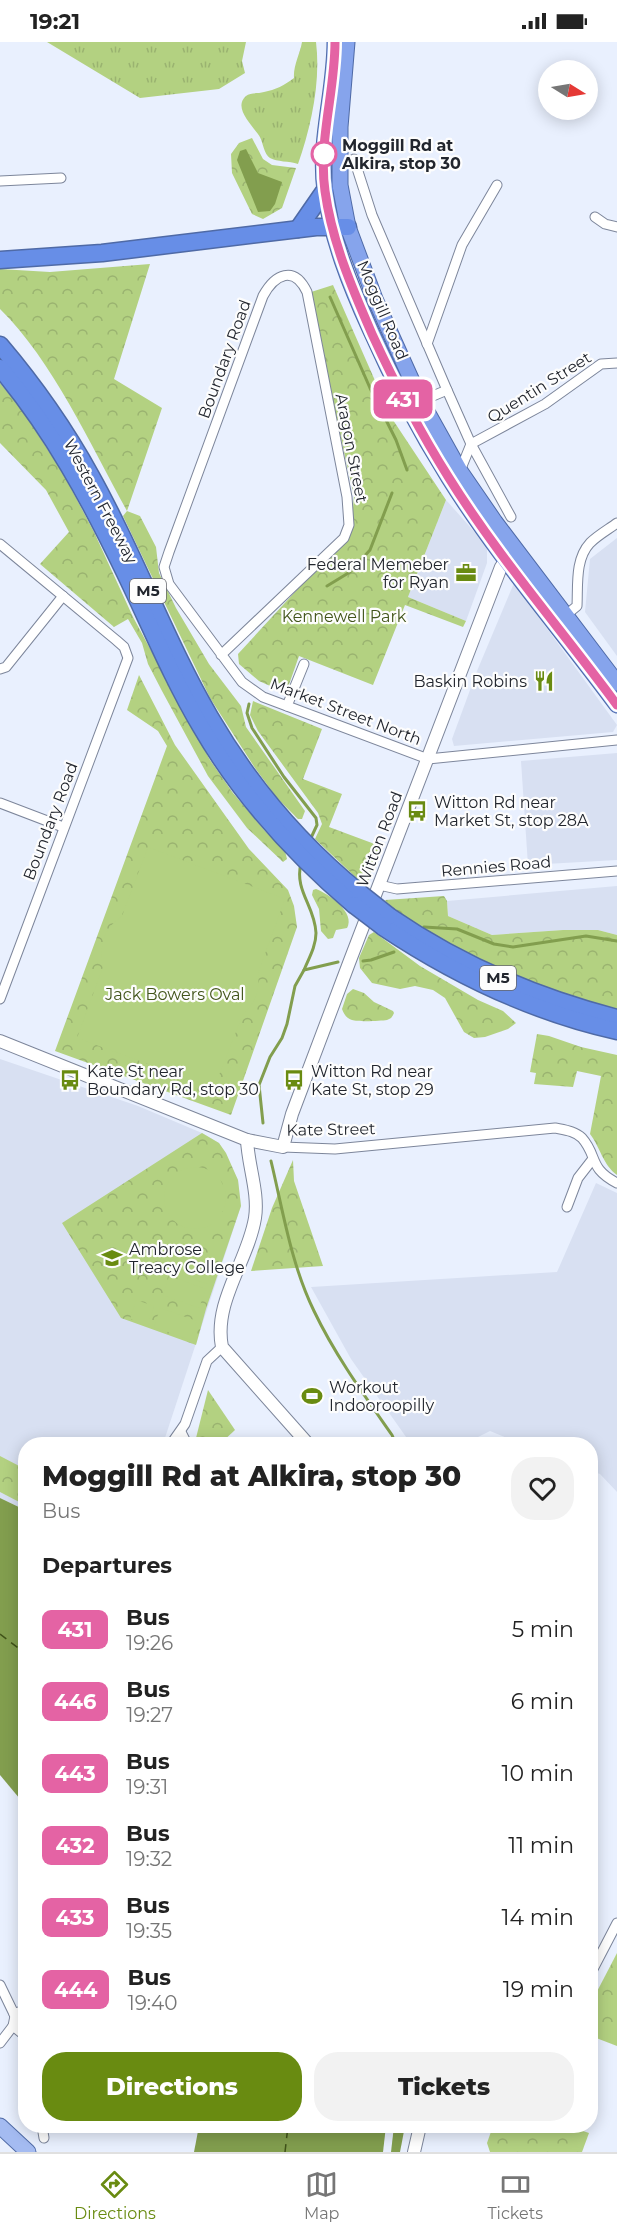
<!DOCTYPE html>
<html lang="en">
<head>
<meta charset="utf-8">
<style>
  body { margin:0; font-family:Montserrat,sans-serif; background:#f2f2f2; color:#222; height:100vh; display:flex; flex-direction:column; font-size:22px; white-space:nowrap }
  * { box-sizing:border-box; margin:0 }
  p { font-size:20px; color:#767676 }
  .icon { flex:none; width:33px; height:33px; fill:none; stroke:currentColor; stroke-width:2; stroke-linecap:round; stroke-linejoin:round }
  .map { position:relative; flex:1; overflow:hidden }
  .details { position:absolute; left:18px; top:1395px; width:580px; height:696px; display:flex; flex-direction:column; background:#fff; border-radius:24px; box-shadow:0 3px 15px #0003 }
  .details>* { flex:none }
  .badge { padding:0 12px; border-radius:9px; font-size:21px; line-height:39px }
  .needle { width:39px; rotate:101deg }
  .buttons { position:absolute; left:538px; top:18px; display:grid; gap:12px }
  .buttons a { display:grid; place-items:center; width:60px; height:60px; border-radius:50%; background:#fff; box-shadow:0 3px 15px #0003; font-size:30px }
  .map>.badge { position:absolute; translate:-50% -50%; box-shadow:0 0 0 3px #fff }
  h2 { padding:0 24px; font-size:22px; line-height:54px }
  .round { display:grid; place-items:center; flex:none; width:63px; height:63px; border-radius:24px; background:#f2f2f2 }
  .overview { display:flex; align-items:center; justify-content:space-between; height:102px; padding:0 24px }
  h1 { font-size:28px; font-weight:800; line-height:45px }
  .action { display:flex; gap:12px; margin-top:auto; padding:12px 24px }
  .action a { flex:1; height:69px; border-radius:24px; background:#698b11; color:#fff; font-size:24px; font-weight:800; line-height:69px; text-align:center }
  .action a+a { background:#f2f2f2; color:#222 }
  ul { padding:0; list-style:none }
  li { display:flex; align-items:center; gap:18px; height:72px; padding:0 24px }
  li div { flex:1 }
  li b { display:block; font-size:22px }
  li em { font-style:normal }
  li .badge { min-width:66px; font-weight:700; text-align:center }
  .status { display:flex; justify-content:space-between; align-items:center; height:42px; padding:0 30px; background:#fff; direction:ltr }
  .status svg { height:16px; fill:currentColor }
  .tab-bar { display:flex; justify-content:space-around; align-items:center; height:84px; border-top:2px solid #e0e0e0; background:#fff; font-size:16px; color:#767676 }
  .tab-bar a { display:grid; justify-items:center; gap:3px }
  .tab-bar .on { color:#698b11 }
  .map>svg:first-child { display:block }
  .built { fill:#d8e0f2 }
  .grass { fill:url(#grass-tufts) }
  .forest { fill:url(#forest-crowns) }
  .pitch { fill:#b3d181 }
  .water { fill:#829e4e }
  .pier { fill:#e9f0fe }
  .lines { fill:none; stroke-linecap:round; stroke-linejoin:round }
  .stream { stroke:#829e4e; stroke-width:3 }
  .ferry { stroke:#405319; stroke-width:1.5; stroke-dasharray:8 6; stroke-linecap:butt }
  .minor-casing { stroke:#7d869b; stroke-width:11 }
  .tertiary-casing { stroke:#7d869b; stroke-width:14 }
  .primary-casing { stroke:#4f6aa6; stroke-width:17 }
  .trunk-casing { stroke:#4f6aa6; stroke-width:17 }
  .motorway-casing { stroke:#4f6aa6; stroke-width:19 }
  .minor { stroke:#fff; stroke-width:9 }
  .tertiary { stroke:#fff; stroke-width:12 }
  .primary { stroke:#a4bbf1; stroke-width:15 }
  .trunk { stroke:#86a4ec; stroke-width:15 }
  .motorway { stroke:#678ee7; stroke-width:16 }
  .motorway-bridge-casing { stroke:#4f6aa6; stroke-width:19; stroke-linecap:butt }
  .motorway-bridge { stroke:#678ee7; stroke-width:16 }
  .line-casing { stroke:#fff; stroke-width:14 }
  .line { stroke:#e463a4; stroke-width:9 }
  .stop-dot { fill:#fff; stroke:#e463a4; stroke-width:3 }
  .labels { text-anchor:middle; stroke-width:4.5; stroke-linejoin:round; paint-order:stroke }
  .shield { fill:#fdfdfd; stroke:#64666c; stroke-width:1.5 }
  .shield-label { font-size:15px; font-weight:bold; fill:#22262e }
  .stop-label { font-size:16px; font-weight:bold; fill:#22262e; stroke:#fdfdfd; text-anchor:start }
  .street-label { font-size:16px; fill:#22262e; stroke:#fdfdfd }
  .poi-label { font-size:16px; fill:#22262e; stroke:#fdfdfd; text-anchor:start }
  .park-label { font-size:16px; fill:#42551b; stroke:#fdfdfd }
</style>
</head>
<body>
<div class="status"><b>19:21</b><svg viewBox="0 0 49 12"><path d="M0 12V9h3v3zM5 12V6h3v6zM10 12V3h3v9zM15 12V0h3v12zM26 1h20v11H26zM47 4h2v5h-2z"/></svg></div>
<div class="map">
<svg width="617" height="2110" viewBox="0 0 617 2110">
  <defs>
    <pattern id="grass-tufts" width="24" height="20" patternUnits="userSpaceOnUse" patternTransform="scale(1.5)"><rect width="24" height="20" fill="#b3d181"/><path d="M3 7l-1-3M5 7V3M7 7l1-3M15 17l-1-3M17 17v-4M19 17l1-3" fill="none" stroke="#9ab370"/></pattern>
    <pattern id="forest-crowns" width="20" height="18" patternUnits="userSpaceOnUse" patternTransform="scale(1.5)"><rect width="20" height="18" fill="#b3d181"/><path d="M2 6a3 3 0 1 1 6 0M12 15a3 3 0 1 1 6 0" fill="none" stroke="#9ab370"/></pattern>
  </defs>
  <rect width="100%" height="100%" fill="#e9f0fe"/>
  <!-- built -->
  <g class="built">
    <path d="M446,458L487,504V521L466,579L408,555Z"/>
    <path d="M617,496V614L585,570L590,517Z"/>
    <path d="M514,541L617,683L613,690L454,704L452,697L477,629Z"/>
    <path d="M617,711V818L528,823L521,719Z"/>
    <path d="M617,844V893L598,888H563L492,893L448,874L447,859Z"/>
    <path d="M0,1017L138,1064L202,1091L219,1101L238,1138L241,1164L163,1402H26L25,1468L0,1456Z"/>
    <path d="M596,1141L617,1151V1450L600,1432L591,1429V1402H522L490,1389L464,1402H411L351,1317L311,1245L557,1230Z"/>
  </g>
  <!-- grass -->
  <g class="grass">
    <path d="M47,0H246L242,19L245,31L219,47L140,56Z"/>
    <path d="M302,0H316C321,40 311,85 298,122C289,119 277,120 270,116C264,112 263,101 260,95C254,85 232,66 246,54C250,50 258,52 264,50C275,48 285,43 294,36C293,24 300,12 302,0Z"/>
  </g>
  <!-- forest -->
  <g class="forest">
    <path d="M252,96L263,117L272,123L296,126L282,166L263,177L252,172L232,131L231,112L239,101Z"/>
    <path d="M150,222L114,337L162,366L127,469L140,474L156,505L159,531L176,566L209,622L241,664L246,685L305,769L302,777H298L277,756L255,726L210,656L123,474L127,469C91,404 53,319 0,267V227L50,230Z"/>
    <path d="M333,243L391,375L446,458L408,555L466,579L463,585L405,563L373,643L299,614L286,651L259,639L239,622L238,612L351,489L354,454L308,251Z"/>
    <path d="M0,341L23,369L64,433L94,490L133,575L210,718L233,751L265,789L285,809L287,817L283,820L247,786L208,734L162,649L148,622L142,601L128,577L114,585L40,522L69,490L46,448L0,401Z"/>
    <path d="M139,633L175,703L249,807L288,848L294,864L297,885L231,1073L55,1009L167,704L158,689L127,668Z"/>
    <path d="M253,659L322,687L303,737L342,752L329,785L380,804L366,845L315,797L322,782L318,771L258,689L250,673Z"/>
    <path d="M316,847C329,852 356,871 347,886L336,888L333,896L328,897L321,889L319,867L312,853L313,848Z"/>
    <path d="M444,854L447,859L448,874L492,893L563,888H598L617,893V969C580,959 543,947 508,932C465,914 426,889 388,863L385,858Z"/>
    <path d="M374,890L420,924L478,958L503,969L516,981L508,987L485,995L474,996L464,990L445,956L433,948L415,944L400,947L372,941L360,926L359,916L369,893Z"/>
    <path d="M353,947L364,951L374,960L393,969L394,971C392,975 392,976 387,978C381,979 358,980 352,978C346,976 344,972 342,967L347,952Z"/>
    <path d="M537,992L549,994L581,1005L617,1013V1133C603,1123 600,1105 590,1092L601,1034L577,1029L573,1045L534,1042L536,1031L530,1030Z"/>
    <path d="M202,1091L219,1101L226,1111L238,1138L241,1164L206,1267L196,1303L121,1276L62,1181Z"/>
    <path d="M293,1118L294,1139L323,1224L251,1229L272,1166Z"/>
    <path d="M208,1348L235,1388L220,1402H202L196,1396Z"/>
    <path d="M0,1414L25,1427V1463L0,1450Z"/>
    <path d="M617,1911V2004L591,1994V1961Z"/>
    <path d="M493,2084H568L589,2091L582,2110H490L487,2101Z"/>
  </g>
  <!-- pitch -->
  <g class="pitch">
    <path d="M148,805L285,857L258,931C260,948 256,960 243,972L214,1046L77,996L103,925C99,904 103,887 122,874Z"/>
    <path d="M232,1022L246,1028L236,1056L221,1050Z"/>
    <circle cx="195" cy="1156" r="31"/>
    <path d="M178,1210L214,1223L207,1242L171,1229Z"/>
    <path d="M169,1234L206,1247L199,1266L163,1253Z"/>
    <path d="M136,1258L154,1264L148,1283L130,1277Z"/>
    <path d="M160,1266L197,1279L190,1298L154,1285Z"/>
  </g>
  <!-- water -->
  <g class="water">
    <path d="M246,107L258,131L282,140L275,162L270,169L258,170L237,118L240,109Z"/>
    <path d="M0,1456L25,1468V1763L0,1733Z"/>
    <path d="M199,2084H405L400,2110H194Z"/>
  </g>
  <!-- pier -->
  <path class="pier" d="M386,2084H394L391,2110H383Z"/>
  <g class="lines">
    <!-- stream -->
    <g class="stream">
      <path d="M330,255L370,346L396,398L407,428"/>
      <path d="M327,544L350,530L370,508L392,451"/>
      <path d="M249,662L247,671L252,686L284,735L316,776L317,783L310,798"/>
      <path d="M301,821C294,849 315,864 316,891C316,904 309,916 304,928"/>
      <path d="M424,885L457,887L494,902L513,905L586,894L617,899"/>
      <path d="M363,919L371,918L394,910"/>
      <path d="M263,1081L259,1043L270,1015L282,996L287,982L295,944L304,928L338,920"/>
      <path d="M271,1119C283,1169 291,1222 314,1269C335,1313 364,1353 392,1393L396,1402"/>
    </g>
    <!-- ferry -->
    <g class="ferry">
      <path d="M0,1592L26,1612"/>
      <path d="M285,2110L288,2084"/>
    </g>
    <!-- minor casing -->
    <g class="minor-casing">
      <g id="minor">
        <path d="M354,117L372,173L447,348L471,402L511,475"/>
        <path d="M0,139L61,136"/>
        <path d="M595,175L605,182L617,185"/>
        <path d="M427,302L462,203L497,143"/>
        <path d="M421,359L447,348"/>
        <path d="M460,429L471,402L545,362L601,322L617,321"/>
        <path d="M0,502L116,598L124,605L128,616L0,957"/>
        <path d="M566,573L577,564C578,543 575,517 590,501C598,493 609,487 617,481"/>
        <path d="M221,613L344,496L349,483L347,455L307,250C294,223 275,232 263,254L169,510L164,525L169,542L242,640L263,655L428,717L617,698"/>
        <path d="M0,627L6,625L63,554"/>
        <path d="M287,664L304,622"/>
        <path d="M0,761L63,785"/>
        <path d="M379,843L397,847L617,829"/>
        <path d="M283,1105L335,1107L555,1086C565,1088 575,1089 582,1096C598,1114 588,1126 617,1141"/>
        <path d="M567,1165L578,1136L592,1118"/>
        <path d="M181,1390L187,1402"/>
        <path d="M171,1402L185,1382L207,1319L222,1305"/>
        <path d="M591,1931L617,1881"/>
        <path d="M0,1943L15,1974L13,1984L24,1993L26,2000"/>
        <path d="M14,1972L26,1967"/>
        <path d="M0,2001L13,1984"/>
        <path d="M42,2084L44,2096"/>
      </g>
    </g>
    <!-- tertiary casing -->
    <g class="tertiary-casing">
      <g id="tertiary">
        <path d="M0,999L247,1098L283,1105L292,1072L349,921L501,525L511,511"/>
        <path d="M247,1098C248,1123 259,1151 255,1176C248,1219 213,1260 222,1305L308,1402"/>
        <path d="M414,2110L420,2084"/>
      </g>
    </g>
    <!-- primary casing -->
    <g class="primary-casing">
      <path id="primary" d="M0,2084L28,2110"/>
    </g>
    <!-- trunk casing -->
    <g class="trunk-casing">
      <g id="trunk">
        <path d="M335,0C335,50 318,100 325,149C332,198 350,243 370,287C393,339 419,388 449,436C499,516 561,587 617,663"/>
        <path d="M347,0L340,85V143L348,185L375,257L421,359L460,429L495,480L617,641"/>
      </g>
    </g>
    <!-- motorway casing -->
    <g class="motorway-casing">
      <g id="motorway">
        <path d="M298,187L325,148"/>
        <path d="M0,218L102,211L316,185H348"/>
        <path d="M0,303C34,343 65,387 91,434C135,512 165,598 210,675C249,742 300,802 360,851"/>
        <path d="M0,326C52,388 90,458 125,531C150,583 172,636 201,685C241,754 294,812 354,863"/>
        <path d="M389,874C459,922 535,955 617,976"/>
        <path d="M383,885C455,933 532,970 617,989"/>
      </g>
    </g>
    <!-- minor -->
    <use href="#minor" class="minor"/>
    <!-- tertiary -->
    <use href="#tertiary" class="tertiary"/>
    <!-- primary -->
    <use href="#primary" class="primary"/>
    <!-- trunk -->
    <use href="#trunk" class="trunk"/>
    <!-- motorway -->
    <use href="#motorway" class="motorway"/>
    <!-- motorway-bridge casing -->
    <g class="motorway-bridge-casing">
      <g id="motorway-bridge">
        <path d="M360,851L389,874"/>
        <path d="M354,863L383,885"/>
      </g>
    </g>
    <!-- motorway-bridge -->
    <use href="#motorway-bridge" class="motorway-bridge"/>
  </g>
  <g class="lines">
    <!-- line casing -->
    <g class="line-casing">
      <path id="line" d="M335,0C335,50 318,100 325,149C332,200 352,246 372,292C395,342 420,390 449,436C499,516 561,587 617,663"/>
    </g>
    <!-- line -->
    <use href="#line" class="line"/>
  </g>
  <!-- icons -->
  <defs>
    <g id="office-bare" transform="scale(1.62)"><path d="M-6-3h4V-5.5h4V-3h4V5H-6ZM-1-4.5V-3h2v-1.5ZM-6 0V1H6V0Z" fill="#698b11" stroke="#fdfdfd" stroke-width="2.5" paint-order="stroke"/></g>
    <g id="restaurant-bare" transform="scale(1.62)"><path d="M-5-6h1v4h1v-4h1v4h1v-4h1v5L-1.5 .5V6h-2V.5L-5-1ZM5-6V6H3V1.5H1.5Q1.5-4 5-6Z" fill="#698b11" stroke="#fdfdfd" stroke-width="2.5" paint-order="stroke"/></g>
    <g id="bus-bare" transform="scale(1.62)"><path d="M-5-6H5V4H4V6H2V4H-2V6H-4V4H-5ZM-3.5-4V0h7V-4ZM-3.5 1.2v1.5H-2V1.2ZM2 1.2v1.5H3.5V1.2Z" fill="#698b11" stroke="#fdfdfd" stroke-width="2.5" paint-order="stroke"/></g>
    <g id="school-bare" transform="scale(1.62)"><path d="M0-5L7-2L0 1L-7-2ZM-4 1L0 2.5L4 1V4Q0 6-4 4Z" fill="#698b11" stroke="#fdfdfd" stroke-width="2.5" paint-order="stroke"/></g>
    <g id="stadium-bare" transform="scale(1.62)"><path d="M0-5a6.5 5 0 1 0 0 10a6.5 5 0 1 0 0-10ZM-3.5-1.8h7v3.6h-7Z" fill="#698b11" stroke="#fdfdfd" stroke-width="2.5" paint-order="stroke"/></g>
  </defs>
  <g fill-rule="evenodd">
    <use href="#office-bare" x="466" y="531"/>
    <use href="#restaurant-bare" x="544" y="639"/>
    <use href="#bus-bare" x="417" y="769"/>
    <use href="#bus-bare" x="70" y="1038"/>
    <use href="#bus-bare" x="294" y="1038"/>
    <use href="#school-bare" x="112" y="1216"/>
    <use href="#stadium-bare" x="312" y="1354"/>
  </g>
  <!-- markers -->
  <circle class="stop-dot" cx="324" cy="112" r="12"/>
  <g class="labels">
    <!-- shield labels -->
    <g class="shield">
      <rect x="130" y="537" width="36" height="24" rx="4.5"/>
      <rect x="480" y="924" width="36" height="24" rx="4.5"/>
    </g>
    <g class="shield-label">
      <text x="148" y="554">M5</text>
      <text x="498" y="941">M5</text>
    </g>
    <!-- stop labels -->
    <g class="stop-label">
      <text x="342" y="109">Moggill Rd at<tspan x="342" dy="18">Alkira, stop 30</tspan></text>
    </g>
    <!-- street labels -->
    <g class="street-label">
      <text transform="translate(383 268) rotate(67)" y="6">Moggill Road</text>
      <text transform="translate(224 317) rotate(-70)" y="6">Boundary Road</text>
      <text transform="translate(539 345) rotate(-32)" y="6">Quentin Street</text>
      <text transform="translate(352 406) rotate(79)" y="6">Aragon Street</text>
      <text transform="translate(101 459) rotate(62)" y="6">Western Freeway</text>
      <text transform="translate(346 669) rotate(21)" y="6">Market Street North</text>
      <text transform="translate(50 779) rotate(-69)" y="6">Boundary Road</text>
      <text transform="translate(379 797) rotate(-69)" y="6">Witton Road</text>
      <text transform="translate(496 824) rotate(-5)" y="6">Rennies Road</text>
      <text transform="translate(331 1087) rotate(-1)" y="6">Kate Street</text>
    </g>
    <!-- poi labels -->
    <g class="poi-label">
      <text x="449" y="528" text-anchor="end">Federal Memeber<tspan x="449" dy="18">for Ryan</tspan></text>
      <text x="527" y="645" text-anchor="end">Baskin Robins</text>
      <text x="434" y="766">Witton Rd near<tspan x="434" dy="18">Market St, stop 28A</tspan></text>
      <text x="87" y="1035">Kate St near<tspan x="87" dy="18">Boundary Rd, stop 30</tspan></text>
      <text x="311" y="1035">Witton Rd near<tspan x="311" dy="18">Kate St, stop 29</tspan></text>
      <text x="129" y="1213">Ambrose<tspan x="129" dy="18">Treacy College</tspan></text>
      <text x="329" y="1351">Workout<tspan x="329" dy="18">Indooroopilly</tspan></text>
    </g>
    <!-- park labels -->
    <g class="park-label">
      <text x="344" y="580">Kennewell Park</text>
      <text x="175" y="958">Jack Bowers Oval</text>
    </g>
  </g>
</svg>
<div class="buttons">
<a><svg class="needle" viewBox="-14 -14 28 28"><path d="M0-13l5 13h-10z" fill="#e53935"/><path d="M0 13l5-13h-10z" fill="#767676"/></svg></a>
</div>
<b class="badge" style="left:403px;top:357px;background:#e463a4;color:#fff">431</b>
<section class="details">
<div class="overview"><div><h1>Moggill Rd at Alkira, stop 30</h1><p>Bus</p></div><a class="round"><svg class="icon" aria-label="heart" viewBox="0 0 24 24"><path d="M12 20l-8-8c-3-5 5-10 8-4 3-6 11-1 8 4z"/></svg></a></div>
<h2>Departures</h2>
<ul>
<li><span class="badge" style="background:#e463a4;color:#fff">431</span><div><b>Bus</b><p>19:26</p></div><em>5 min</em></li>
<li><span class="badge" style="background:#e463a4;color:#fff">446</span><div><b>Bus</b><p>19:27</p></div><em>6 min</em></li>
<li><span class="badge" style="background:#e463a4;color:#fff">443</span><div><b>Bus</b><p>19:31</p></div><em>10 min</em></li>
<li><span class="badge" style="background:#e463a4;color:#fff">432</span><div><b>Bus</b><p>19:32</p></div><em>11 min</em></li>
<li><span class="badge" style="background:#e463a4;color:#fff">433</span><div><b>Bus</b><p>19:35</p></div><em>14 min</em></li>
<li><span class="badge" style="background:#e463a4;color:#fff">444</span><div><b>Bus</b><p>19:40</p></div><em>19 min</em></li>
</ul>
<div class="action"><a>Directions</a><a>Tickets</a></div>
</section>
</div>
<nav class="tab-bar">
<a class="on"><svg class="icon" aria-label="directions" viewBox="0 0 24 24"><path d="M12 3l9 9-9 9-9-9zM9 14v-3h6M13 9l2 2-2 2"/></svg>Directions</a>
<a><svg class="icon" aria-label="map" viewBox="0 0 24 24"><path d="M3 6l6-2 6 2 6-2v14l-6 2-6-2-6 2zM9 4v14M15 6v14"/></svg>Map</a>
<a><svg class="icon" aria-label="tickets" viewBox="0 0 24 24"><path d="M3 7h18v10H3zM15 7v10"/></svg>Tickets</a>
</nav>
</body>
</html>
